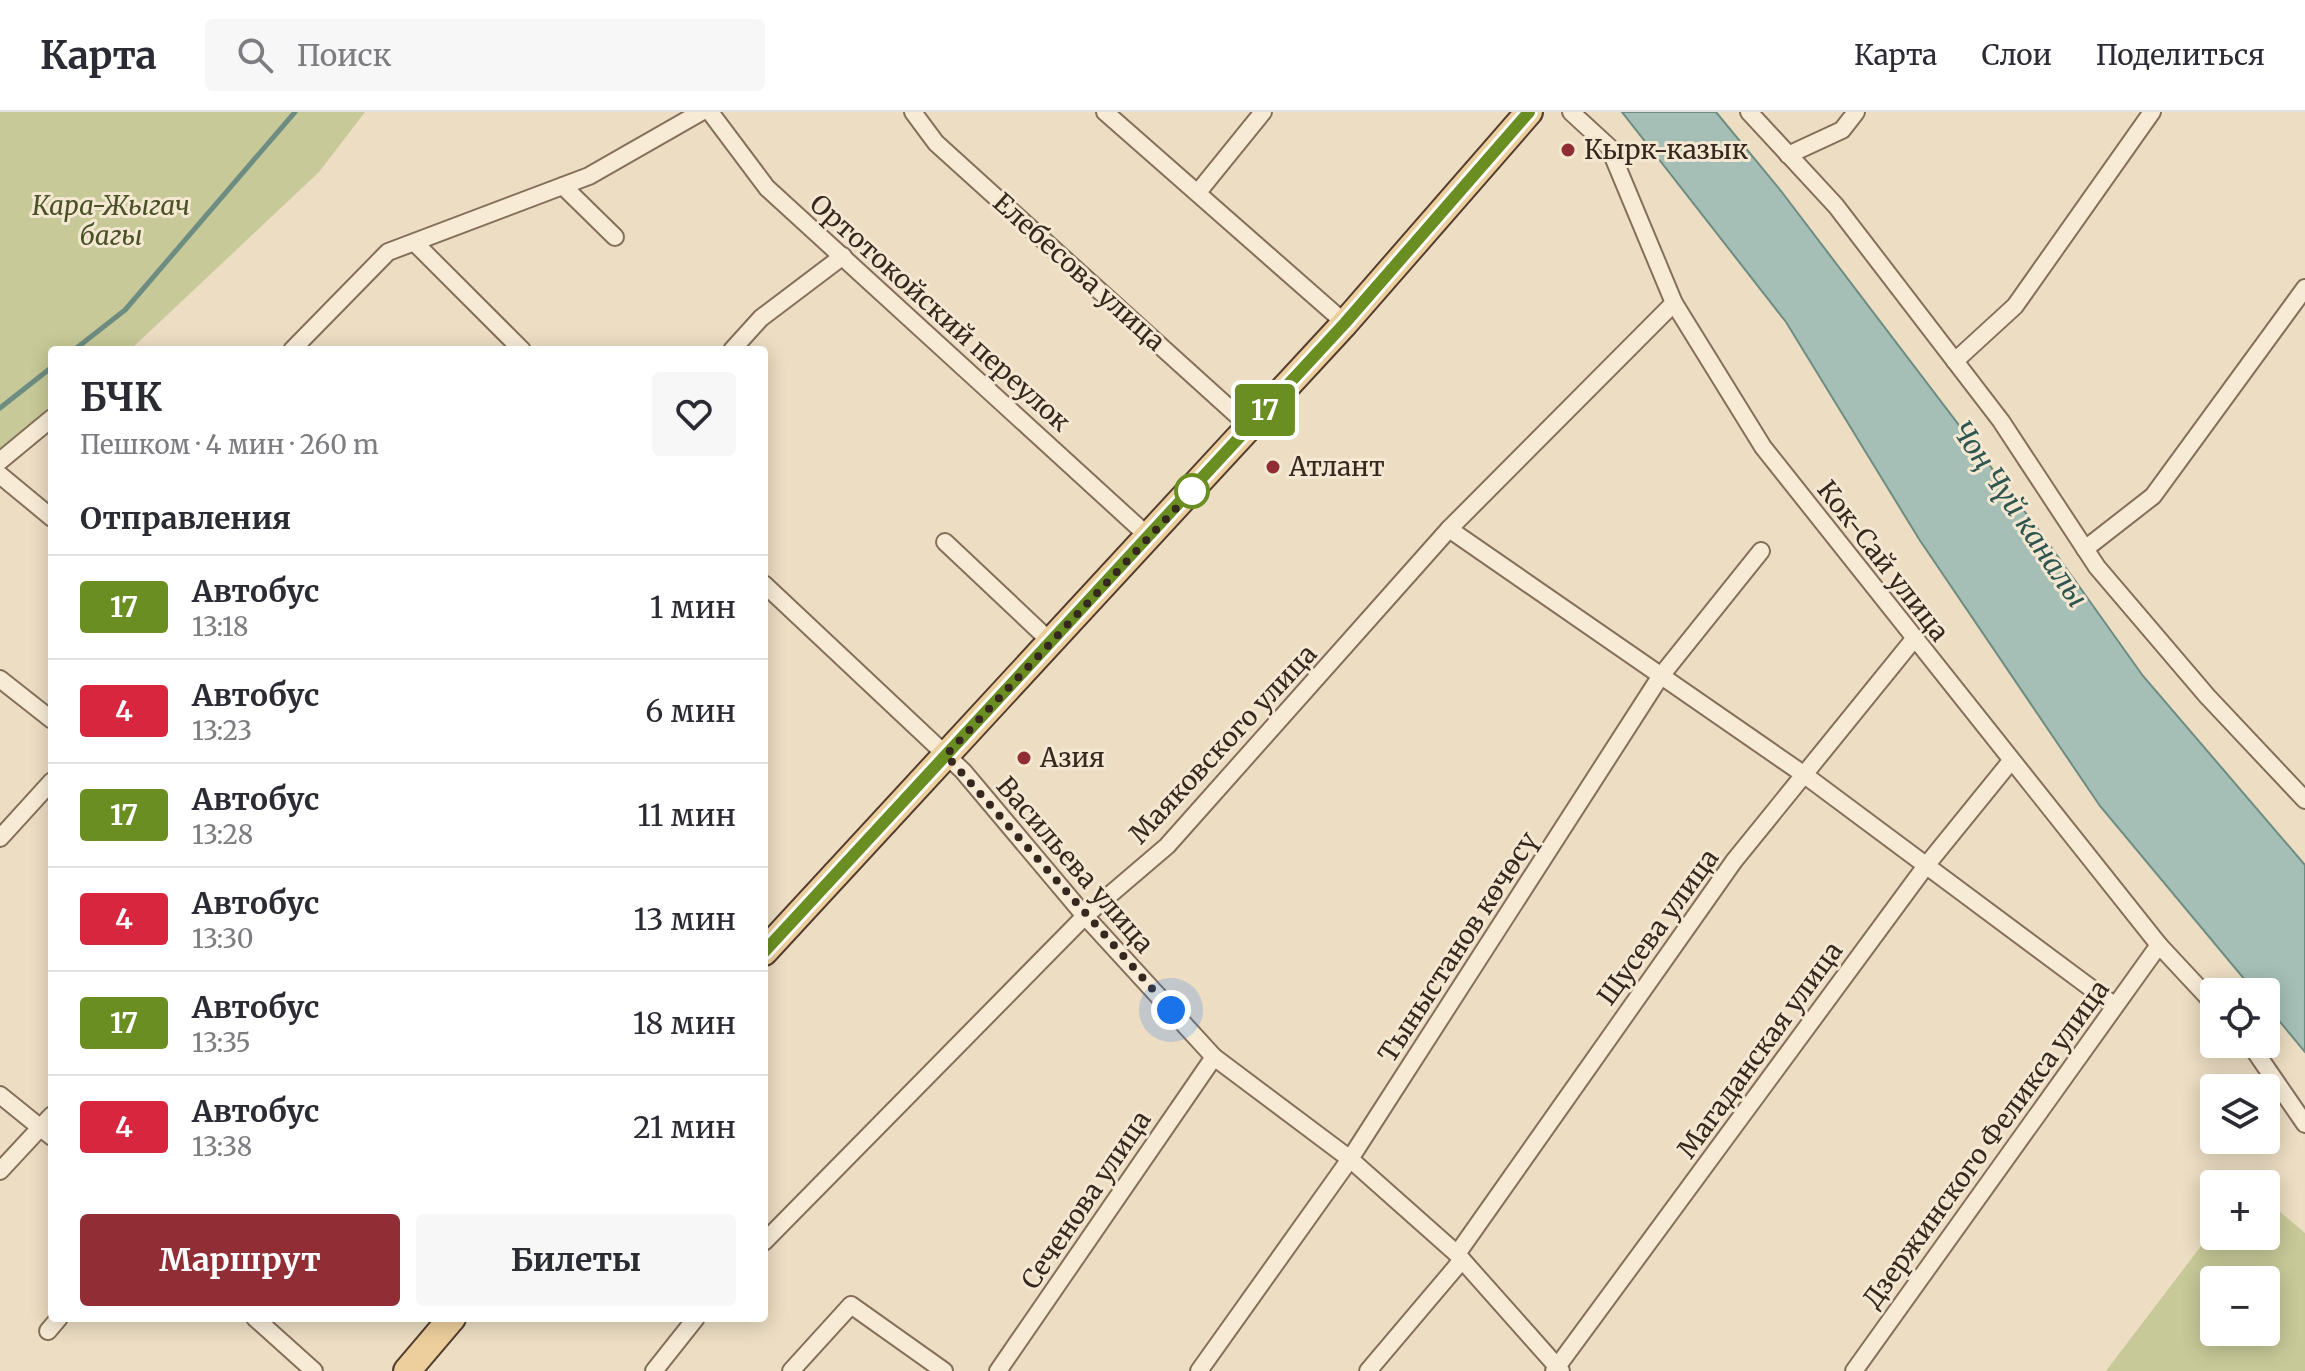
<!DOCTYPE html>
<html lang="ru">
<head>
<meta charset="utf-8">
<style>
  body { margin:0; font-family:Merriweather,serif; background:#f7f7f7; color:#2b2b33; height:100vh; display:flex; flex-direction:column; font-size:30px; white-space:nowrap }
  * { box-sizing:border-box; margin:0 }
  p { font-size:26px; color:#7c7c81 }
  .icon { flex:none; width:44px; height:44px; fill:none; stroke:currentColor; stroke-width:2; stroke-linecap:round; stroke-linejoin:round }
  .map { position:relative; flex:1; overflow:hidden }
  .details { position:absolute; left:48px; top:234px; width:720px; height:976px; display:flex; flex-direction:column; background:#fff; border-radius:8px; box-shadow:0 4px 20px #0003 }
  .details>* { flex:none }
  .badge { padding:0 16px; border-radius:6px; font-size:28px; line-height:52px }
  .fabs { position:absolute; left:2200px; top:866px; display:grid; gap:16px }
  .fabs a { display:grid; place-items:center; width:80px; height:80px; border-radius:8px; background:#fff; box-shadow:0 4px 20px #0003; font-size:40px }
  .you { position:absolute; width:40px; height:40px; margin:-20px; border:6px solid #fff; border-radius:50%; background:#1a73e8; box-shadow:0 0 0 12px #1a73e833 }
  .map>.badge { position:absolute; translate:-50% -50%; box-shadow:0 0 0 4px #fff }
  h2 { padding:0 32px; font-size:30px; line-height:72px }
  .round { display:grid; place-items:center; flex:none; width:84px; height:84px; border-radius:8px; background:#f7f7f7 }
  .head { display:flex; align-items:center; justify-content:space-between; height:136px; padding:0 32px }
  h1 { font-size:38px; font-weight:700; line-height:60px }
  .button { display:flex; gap:16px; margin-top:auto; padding:16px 32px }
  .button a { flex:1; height:92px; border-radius:8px; background:#912e35; color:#fff; font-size:32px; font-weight:700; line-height:92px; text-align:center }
  .button a+a { background:#f7f7f7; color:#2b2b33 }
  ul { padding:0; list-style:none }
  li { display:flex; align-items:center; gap:24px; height:104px; padding:0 32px; border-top:2px solid #e1e1e2 }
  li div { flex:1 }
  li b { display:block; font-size:30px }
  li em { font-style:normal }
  li .badge { min-width:88px; font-weight:700; text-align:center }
  header { display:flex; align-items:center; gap:48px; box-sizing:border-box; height:112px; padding:0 40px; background:#fff; border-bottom:2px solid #e1e1e2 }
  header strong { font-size:38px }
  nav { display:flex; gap:44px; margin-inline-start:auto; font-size:28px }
  .search { width:560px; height:72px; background:#f7f7f7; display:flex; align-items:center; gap:20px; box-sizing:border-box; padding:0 28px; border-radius:8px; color:#7c7c81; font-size:30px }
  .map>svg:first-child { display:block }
  .green { fill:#c7c998; fill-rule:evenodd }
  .water { fill:#a5bfb6; stroke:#6d8c82; stroke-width:2 }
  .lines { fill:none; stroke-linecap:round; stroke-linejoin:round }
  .stream { stroke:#6d8c82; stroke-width:5 }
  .minor-casing { stroke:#856f5b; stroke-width:20 }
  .primary-casing { stroke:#533d2f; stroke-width:30 }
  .minor { stroke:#f7ebd6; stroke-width:16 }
  .primary { stroke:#edcf9d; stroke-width:26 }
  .line-casing { stroke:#fff; stroke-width:18 }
  .line { stroke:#6b8e23; stroke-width:12 }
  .walk { stroke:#36281e; stroke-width:8; stroke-dasharray:0 14.4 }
  .poi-dot { fill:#912e35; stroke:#f4e8d2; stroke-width:3 }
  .stop-dot { fill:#fff; stroke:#6b8e23; stroke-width:4 }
  .labels { text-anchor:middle; stroke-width:6; stroke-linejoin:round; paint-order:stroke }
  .poi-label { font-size:26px; fill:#36281e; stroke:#f4e8d2; text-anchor:start }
  .park-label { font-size:26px; font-style:italic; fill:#495126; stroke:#f4e8d2 }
  .street-label { font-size:26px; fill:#36281e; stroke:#f4e8d2 }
  .water-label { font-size:28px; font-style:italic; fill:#2e5550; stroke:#f4e8d2 }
</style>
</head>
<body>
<header>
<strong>Карта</strong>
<div class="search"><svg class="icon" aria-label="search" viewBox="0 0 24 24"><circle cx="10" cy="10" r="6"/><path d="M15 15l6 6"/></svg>Поиск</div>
<nav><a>Карта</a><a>Слои</a><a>Поделиться</a></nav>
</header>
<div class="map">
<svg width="2305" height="1259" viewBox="0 0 2305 1259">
  <rect width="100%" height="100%" fill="#ecddc3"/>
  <!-- green -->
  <g class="green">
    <path d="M0,0H365L319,60L130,238H52V307L0,350Z"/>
    <path d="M2266,1088L2305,1121V1259H2106L2214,1117V1124H2266ZM2214,1168H2266V1220H2214Z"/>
  </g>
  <!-- water -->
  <path class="water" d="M1622,0H1716L1781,79L2044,425L2143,564L2305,753V940L2266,893V880H2255L2100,694L1919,427L1786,210Z"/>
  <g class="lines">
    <!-- stream -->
    <g class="stream">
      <path d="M74,238L125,198L295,0"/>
      <path d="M0,296L52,255"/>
    </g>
    <!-- minor casing -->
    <g class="minor-casing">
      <g id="minor">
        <path d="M710,0L767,76L1149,425"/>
        <path d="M913,0L936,31L1250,315"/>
        <path d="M1105,0L1345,211"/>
        <path d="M1571,0L1609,35L1674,191L1763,335L2159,833L2214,892"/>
        <path d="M1749,0L1836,94L2001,309L2097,455L2207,584L2305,688"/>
        <path d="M1788,43L1842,18L1856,0"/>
        <path d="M563,74L615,125"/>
        <path d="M1199,79L1263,0"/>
        <path d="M416,132L522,238"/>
        <path d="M292,238L388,140L589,64L701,0"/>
        <path d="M732,238L761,206L843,144"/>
        <path d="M1955,249L2015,194L2152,0"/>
        <path d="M0,349L52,306"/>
        <path d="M0,363L52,406"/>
        <path d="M1449,417L1806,664L2115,894"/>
        <path d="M945,430L1051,530"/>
        <path d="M2085,437L2153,384L2305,176"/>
        <path d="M764,472L963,659L1085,804L1214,945L1350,1047L1457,1142L1561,1259"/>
        <path d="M0,567L52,608"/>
        <path d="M0,726L52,669"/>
        <path d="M2250,932L2305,1012"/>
        <path d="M0,983L52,1025"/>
        <path d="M0,1059L52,1003"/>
        <path d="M764,1130L1085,804L1167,734L1449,417L1674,191"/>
        <path d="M1457,1142L1734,749L1914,527"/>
        <path d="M255,1206L314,1259"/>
        <path d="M48,1219L59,1206"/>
        <path d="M654,1259L696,1206"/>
        <path d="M791,1259L851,1193L944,1259"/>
        <path d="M998,1259L1214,945"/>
        <path d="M1199,1259L1350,1047L1660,565L1761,439"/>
        <path d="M1368,1259L1462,1148"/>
        <path d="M1554,1259L1925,755L2011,649"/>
        <path d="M1854,1259L2159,833"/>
      </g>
    </g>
    <!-- primary casing -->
    <g class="primary-casing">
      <g id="primary">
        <path d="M764,840L1345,211L1529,0"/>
        <path d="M407,1259L452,1206"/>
      </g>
    </g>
    <!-- minor -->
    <use href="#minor" class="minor"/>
    <!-- primary -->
    <use href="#primary" class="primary"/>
  </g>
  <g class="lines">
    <!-- line casing -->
    <g class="line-casing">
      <path id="line" d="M764,840L1345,211L1529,0"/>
    </g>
    <!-- line -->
    <use href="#line" class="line"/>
    <!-- walk -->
    <path class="walk" d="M1171,898L946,643L1196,375L1192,379"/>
  </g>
  <!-- markers -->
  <g class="poi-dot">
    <circle cx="1568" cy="38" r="8"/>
    <circle cx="1273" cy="355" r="8"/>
    <circle cx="1024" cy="646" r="8"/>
  </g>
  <circle class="stop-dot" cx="1192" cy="379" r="16"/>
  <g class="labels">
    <!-- poi labels -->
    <g class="poi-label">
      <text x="1584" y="47">Кырк-казык</text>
      <text x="1289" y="364">Атлант</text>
      <text x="1040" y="655">Азия</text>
    </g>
    <!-- park labels -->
    <g class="park-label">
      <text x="111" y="103">Кара-Жыгач<tspan x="111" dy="30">багы</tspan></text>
    </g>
    <!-- street labels -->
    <g class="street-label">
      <text transform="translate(1079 160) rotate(42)" y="9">Елебесова улица</text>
      <text transform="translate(940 201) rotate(42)" y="9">Ортотокойский переулок</text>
      <text transform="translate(1883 449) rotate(52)" y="9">Кок-Сай улица</text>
      <text transform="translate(1223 632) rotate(-47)" y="9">Маяковского улица</text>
      <text transform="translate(1075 753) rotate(49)" y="9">Васильева улица</text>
      <text transform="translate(1658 815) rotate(-54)" y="9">Щусева улица</text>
      <text transform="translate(1458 835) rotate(-57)" y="9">Тыныстанов көчөсү</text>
      <text transform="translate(1760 938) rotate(-54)" y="9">Магаданская улица</text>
      <text transform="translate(1986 1032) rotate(-54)" y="9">Дзержинского Феликса улица</text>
      <text transform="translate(1086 1088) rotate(-56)" y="9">Сеченова улица</text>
    </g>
    <!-- water labels -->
    <g class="water-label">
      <text transform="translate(2020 402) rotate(56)" y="10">Чоң Чүй каналы</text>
    </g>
  </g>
</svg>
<div class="fabs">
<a><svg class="icon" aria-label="locate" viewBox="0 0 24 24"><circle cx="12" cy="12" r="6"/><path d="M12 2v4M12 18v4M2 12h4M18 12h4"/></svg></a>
<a><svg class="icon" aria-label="layers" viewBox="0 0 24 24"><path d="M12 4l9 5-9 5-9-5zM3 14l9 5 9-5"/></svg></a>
<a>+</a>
<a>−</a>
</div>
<div class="you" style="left:1171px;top:898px"></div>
<b class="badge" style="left:1265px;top:298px;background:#6b8e23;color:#fff">17</b>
<section class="details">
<div class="head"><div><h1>БЧК</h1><p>Пешком · 4 мин · 260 m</p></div><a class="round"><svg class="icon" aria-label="heart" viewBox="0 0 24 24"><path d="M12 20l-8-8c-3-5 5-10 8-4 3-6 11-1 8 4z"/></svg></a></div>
<h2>Отправления</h2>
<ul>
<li><span class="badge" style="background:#6b8e23;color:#fff">17</span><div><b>Автобус</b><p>13:18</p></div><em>1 мин</em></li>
<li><span class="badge" style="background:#d7263d;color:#fff">4</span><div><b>Автобус</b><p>13:23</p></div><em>6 мин</em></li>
<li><span class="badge" style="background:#6b8e23;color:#fff">17</span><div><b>Автобус</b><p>13:28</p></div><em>11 мин</em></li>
<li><span class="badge" style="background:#d7263d;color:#fff">4</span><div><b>Автобус</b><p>13:30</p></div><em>13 мин</em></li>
<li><span class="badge" style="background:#6b8e23;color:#fff">17</span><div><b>Автобус</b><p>13:35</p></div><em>18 мин</em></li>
<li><span class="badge" style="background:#d7263d;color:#fff">4</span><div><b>Автобус</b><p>13:38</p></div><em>21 мин</em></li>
</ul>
<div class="button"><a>Маршрут</a><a>Билеты</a></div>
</section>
</div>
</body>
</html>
